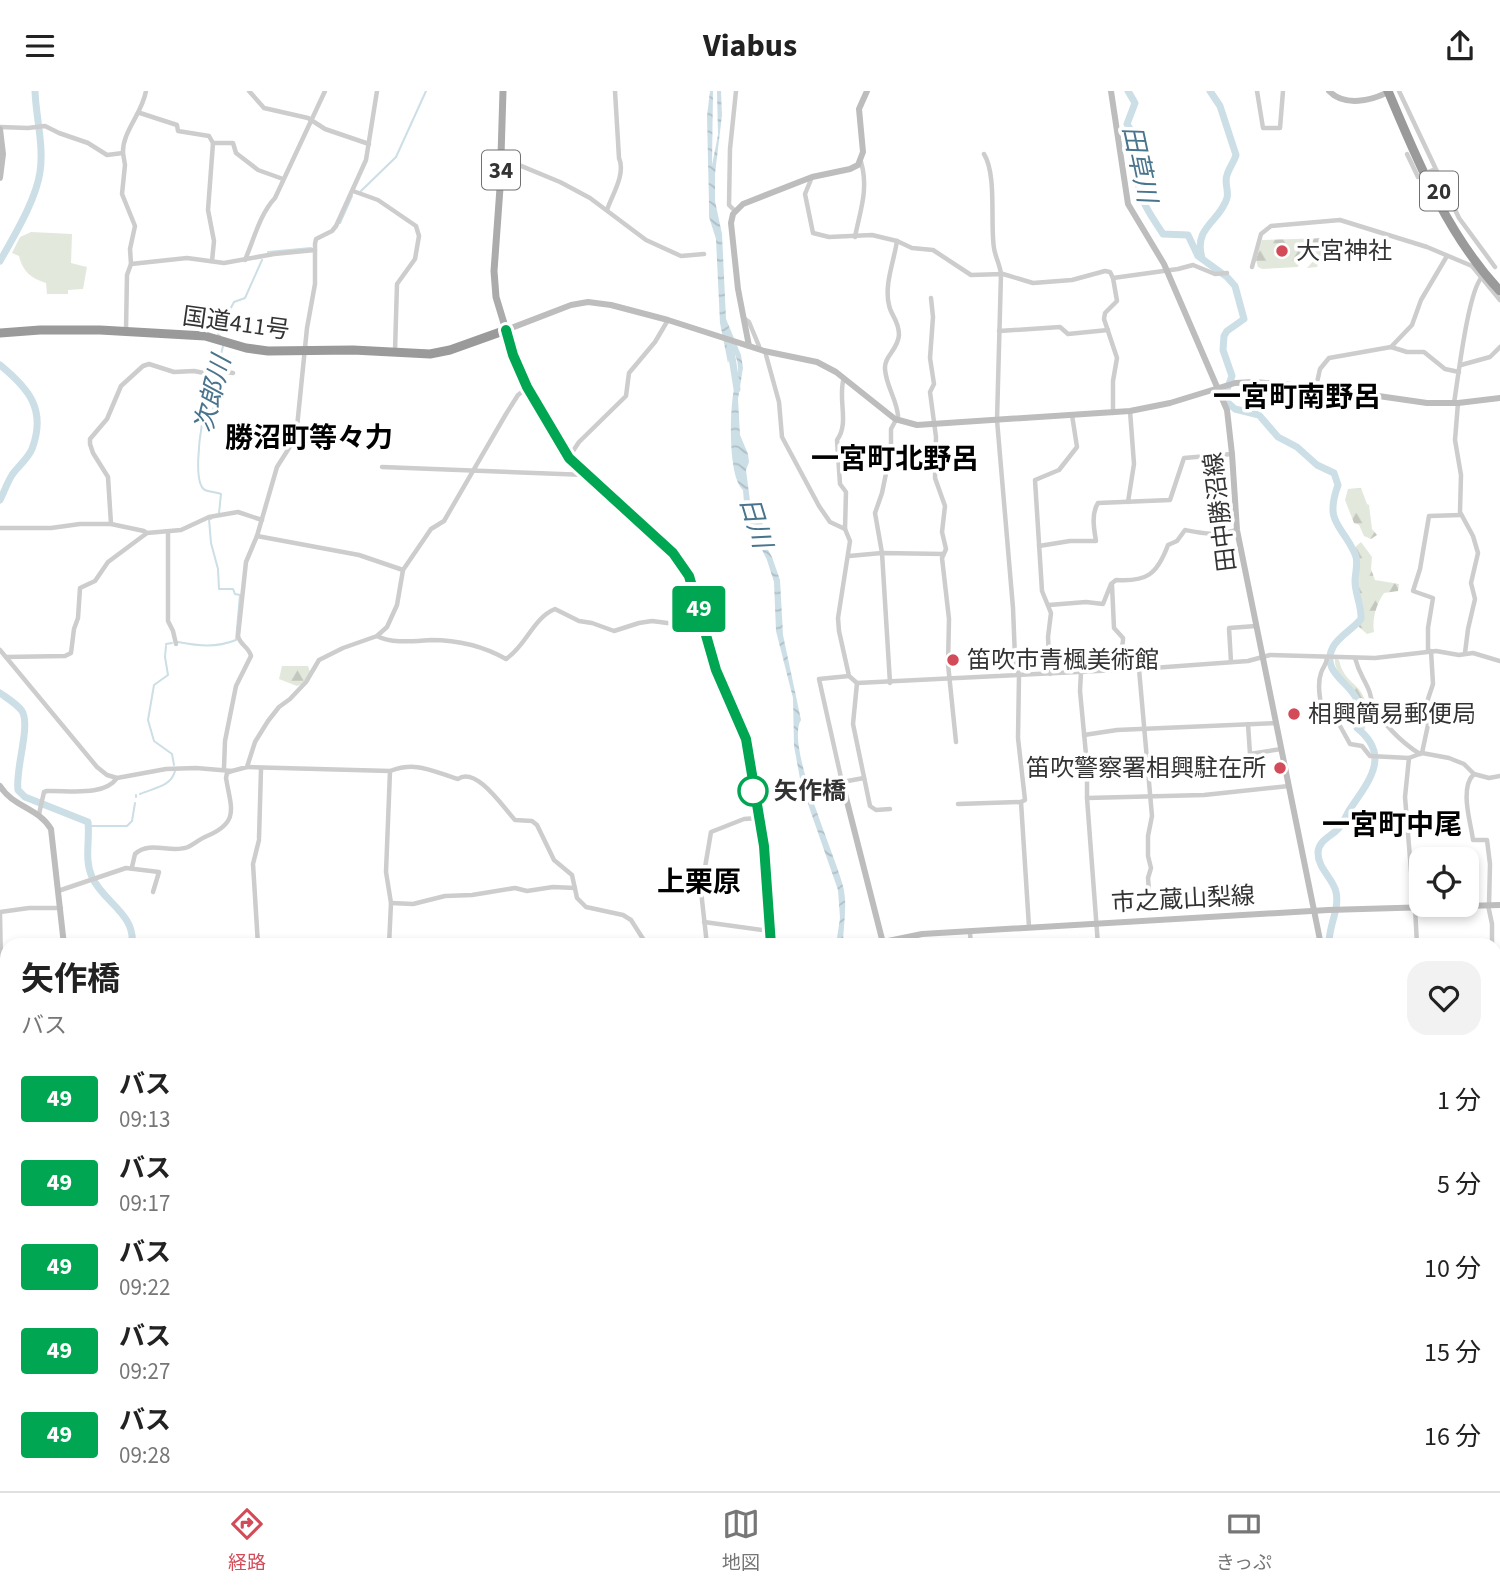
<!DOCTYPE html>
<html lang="ja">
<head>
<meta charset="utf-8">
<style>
  body { margin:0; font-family:"Source Sans 3","Noto Sans JP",sans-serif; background:#f2f2f2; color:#222; height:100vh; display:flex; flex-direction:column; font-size:26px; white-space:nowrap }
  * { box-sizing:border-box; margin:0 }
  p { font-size:23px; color:#767676 }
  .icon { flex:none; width:38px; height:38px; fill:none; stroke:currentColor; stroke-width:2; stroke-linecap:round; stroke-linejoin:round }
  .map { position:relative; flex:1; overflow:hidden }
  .panel { position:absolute; left:0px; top:847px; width:1502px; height:553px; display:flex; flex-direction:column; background:#fff; border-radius:21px 21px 0 0; box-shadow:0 4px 10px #0003 }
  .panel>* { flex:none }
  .badge { padding:0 14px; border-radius:5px; font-size:24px; line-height:46px }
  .controls { position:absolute; left:1409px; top:756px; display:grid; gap:14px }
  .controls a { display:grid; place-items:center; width:70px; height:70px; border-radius:14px; background:#fff; box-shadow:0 4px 10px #0003; font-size:35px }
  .map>.badge { position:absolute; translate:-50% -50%; box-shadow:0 0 0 4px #fff }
  .round { display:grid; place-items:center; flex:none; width:74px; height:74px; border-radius:21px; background:#f2f2f2 }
  .head { display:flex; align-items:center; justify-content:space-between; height:119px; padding:0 21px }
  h1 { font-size:33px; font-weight:700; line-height:52px }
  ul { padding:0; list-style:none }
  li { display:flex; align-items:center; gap:21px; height:84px; padding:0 21px }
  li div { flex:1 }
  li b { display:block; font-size:26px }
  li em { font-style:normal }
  li .badge { min-width:77px; font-weight:700; text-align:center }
  header { display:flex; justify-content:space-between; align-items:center; height:91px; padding:0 21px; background:#fff; font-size:32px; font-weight:700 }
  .tabs { display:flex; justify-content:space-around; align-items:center; height:98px; border-top:2px solid #e0e0e0; background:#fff; font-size:19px; color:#767676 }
  .tabs a { display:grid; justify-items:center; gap:4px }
  .tabs .active { color:#d34b58 }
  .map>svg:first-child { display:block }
  .forest { fill:url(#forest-firs) }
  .garden { fill:#e3e8dd }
  .water { fill:url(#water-waves) }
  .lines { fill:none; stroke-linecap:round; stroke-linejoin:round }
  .stream { stroke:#ccdee6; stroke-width:2 }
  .river { stroke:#ccdee6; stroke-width:7 }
  .street { stroke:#cdcdcd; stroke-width:4.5 }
  .secondary { stroke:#bdbdbd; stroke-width:6 }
  .primary { stroke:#ababab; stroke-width:7 }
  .highway { stroke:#9a9a9a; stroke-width:9 }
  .street-bridge { stroke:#cdcdcd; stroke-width:4.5 }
  .line-casing { stroke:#fff; stroke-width:16 }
  .line { stroke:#00a651; stroke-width:10 }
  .poi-dot { fill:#d34b58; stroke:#fff; stroke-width:2.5 }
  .stop-dot { fill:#fff; stroke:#00a651; stroke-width:3.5 }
  .labels { text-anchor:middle; stroke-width:7; stroke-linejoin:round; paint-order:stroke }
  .shield { fill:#fff; stroke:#707070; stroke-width:2 }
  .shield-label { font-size:23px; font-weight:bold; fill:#333 }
  .poi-label { font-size:24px; fill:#333; stroke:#fff; text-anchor:start }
  .street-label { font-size:24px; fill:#333; stroke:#fff }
  .stop-label { font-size:24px; font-weight:bold; fill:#333; stroke:#fff; text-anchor:start }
  .water-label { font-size:26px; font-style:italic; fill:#48748d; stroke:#fff }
  .quarter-label { font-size:28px; font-weight:bold; fill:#000; stroke:#fff }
</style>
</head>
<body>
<header><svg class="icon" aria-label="menu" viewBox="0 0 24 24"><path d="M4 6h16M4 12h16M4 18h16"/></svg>Viabus<svg class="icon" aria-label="share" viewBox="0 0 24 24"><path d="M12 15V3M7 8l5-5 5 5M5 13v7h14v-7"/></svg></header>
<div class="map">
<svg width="1500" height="1400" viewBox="0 0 1500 1400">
  <defs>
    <pattern id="forest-firs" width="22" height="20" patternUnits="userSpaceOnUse" patternTransform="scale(1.75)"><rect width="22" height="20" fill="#e3e8dd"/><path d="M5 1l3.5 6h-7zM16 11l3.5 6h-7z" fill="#c3c7be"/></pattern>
    <pattern id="water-waves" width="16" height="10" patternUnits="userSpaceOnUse" patternTransform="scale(1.75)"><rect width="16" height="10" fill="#ccdee6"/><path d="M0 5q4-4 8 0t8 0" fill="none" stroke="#b0bfc6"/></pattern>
  </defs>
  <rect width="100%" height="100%" fill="#fff"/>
  <!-- forest -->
  <g class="forest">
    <path d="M1327,147L1317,176L1307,177L1314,169L1308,165H1301L1298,176L1262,178L1258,176L1256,169L1262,149Z"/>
    <path d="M1361,397L1367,413L1369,414L1372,438L1377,444L1371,448L1364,445L1359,434L1354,432L1345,409L1348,398Z"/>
    <path d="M1361,451L1372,466L1371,478L1375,489L1399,493L1398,500L1384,502C1376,514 1372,527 1374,541L1367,543L1359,536L1358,532L1362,529C1362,517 1358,507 1357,495C1356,481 1361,470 1354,457Z"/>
    <path d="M1335,567L1339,569C1346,601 1373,588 1365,638L1362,639L1359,634C1360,627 1362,619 1360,611C1356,594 1333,586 1335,567Z"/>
    <path d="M282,575H308L310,581L302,593L297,595L279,588Z"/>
  </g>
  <!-- garden -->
  <path class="garden" d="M31,141L72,143L71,172L87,176L83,198L68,199V203H47L46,192C31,187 23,181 19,165L12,162L20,146Z"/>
  <!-- water -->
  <g class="water">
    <path d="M710,0H713L712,74L718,44L717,0H721L722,24L715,83V110L722,143L726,228L741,264L743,277L738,308L740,344L748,363L749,371L746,379L750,410L757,429L762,430L767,457L772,466L780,489L783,544L801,629C785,654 835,763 843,795C848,815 843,834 843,854H836L840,827L838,799L801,693L794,655L793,607L776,540L774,491L767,469L745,424L743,399C728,386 730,323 733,304C734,295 739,286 738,277C738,270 735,263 732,256L728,272L720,232L716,148L709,126V113L707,25Z"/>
    <path d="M0,1001L7,1010V1060L0,1055Z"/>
    <path d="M315,1393H376L382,1400H322Z"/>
  </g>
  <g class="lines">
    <!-- stream -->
    <g class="stream">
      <path d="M361,100L396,66L426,0"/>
      <path d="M340,132L352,105"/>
      <path d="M268,161L311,157"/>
      <path d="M220,245L218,244C221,231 228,223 234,211L245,207L262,169"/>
      <path d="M217,280L223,255"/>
      <path d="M216,285L218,299L211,327L202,333C200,344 193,393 205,399C209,401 216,401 221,403L219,422"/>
      <path d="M178,551C199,555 216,557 236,549L240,504L235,503L233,498H219L218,478L211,452L209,428H211"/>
      <path d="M166,553L172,552"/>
      <path d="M166,555L165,566L168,584L154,594L148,629L154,650L172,663L174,674"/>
      <path d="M140,703C153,697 171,696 175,680"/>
      <path d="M136,706V704"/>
      <path d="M89,735H127L132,730L135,712"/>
      <path d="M1494,1090L1500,1086"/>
      <path d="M185,1393L192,1400"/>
      <path d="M428,1393L438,1400"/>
    </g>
    <!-- river -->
    <g class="river">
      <path d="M1128,0L1135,12L1127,33C1143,56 1134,73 1139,98C1143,114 1154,129 1163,143L1188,144L1198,165L1227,186L1235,195L1244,228L1227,240L1224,245L1223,259L1232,285L1226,301V310L1235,318L1259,324L1278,346L1297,356L1317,374L1334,382L1338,394C1324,433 1342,433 1355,463C1359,471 1355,482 1355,490C1355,503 1362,516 1361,528C1353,538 1339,545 1333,556C1320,581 1350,591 1357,609C1361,618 1358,627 1357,637C1390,663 1371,688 1352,715C1346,723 1344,732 1338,738C1330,746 1318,750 1318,762C1318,778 1333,787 1336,801C1340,818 1328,836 1329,854"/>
      <path d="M1202,167C1193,136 1220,131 1227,107C1229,99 1224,92 1227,84C1229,77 1234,71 1236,64L1220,15L1210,0"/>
      <path d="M0,170C14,145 36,109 40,81C44,54 36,27 35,0"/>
      <path d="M730,254L737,298"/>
      <path d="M0,274C28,297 47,318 32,358C27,369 18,375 12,384C7,392 4,401 0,409"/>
      <path d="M0,602C7,607 17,613 22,620C31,635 15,678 18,699L25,706L88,731C90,749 84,769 92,786C103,811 136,823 132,854"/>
      <path d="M1245,1400L1247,1393"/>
    </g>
    <!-- street -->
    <g class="street">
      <path d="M249,0L264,17L308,27L325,38L369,53"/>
      <path d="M1257,0L1263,37H1280L1283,0"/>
      <path d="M1399,0L1459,127L1495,176"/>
      <path d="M140,22L177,34L178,40L209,45L213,52H233L236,62L258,79L283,88"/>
      <path d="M0,36L28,37L45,35L59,42L88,52L107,64L123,62C122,41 142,23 146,0"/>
      <path d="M123,62L125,74L122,103L135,135L130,158L131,173L127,184L126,239"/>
      <path d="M984,63C997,84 990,132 994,157C995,165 1000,174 1001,183L997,329L1013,517L1015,567L1019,585L1018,647L1025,709L1021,711L1029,836"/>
      <path d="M502,67L560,91L590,107L646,149L681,165L704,163"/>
      <path d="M812,86L805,103L813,142L829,146L872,144L897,150L912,157L933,159L971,184L1003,183L1033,192L1072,189L1105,180L1110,181L1113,187L1178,178L1193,174L1215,183L1227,182"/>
      <path d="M353,100L378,109L416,135L419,145L415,168L397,193L395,260"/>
      <path d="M607,119C612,104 626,83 619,67L615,0"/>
      <path d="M735,120L729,114L730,58L736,0"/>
      <path d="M855,146C860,120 869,98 861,71"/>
      <path d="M245,169C254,148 260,123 275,107L325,0"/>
      <path d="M212,170L214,150L208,119L213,52"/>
      <path d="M131,173L187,167L224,172L274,163L315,159"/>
      <path d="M1252,176L1261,143L1271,135L1340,129L1427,156L1472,175L1500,209"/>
      <path d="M1113,187L1117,210L1105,222L1104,228L1117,267L1113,290V322"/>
      <path d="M931,207L933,226L930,267L934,293L930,301L936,346L935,387L945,415L942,441L946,458L942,467L949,528L948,573L956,651"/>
      <path d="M745,228L749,231L759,255"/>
      <path d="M999,240L1060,236L1068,243L1108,239"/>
      <path d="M1391,256L1412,234L1421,209L1447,165"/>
      <path d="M766,264L779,311L782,346L819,415L830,431L845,438"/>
      <path d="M1461,274L1490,266L1500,256"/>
      <path d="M844,287C837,306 850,332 837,349L840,393L846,401L845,438L850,450L838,527L839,540L849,585L857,592L1139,578L1248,570L1270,564L1375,567L1436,560L1459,564L1473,562L1500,570"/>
      <path d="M1316,296L1320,278L1329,267L1391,256L1407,261H1424L1445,278L1459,281"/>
      <path d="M1454,312C1458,288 1468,200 1482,186"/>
      <path d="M1458,312L1455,349L1461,384L1460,421L1473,445L1478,462L1471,492L1475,508L1468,538L1465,562"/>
      <path d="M569,366L579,351L626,305L629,282L655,251L668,229"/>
      <path d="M382,376L587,384"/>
      <path d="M1128,411L1134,373L1130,320"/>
      <path d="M111,433L108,386L93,362L90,353V348L107,328L121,295L143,275L149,273L174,281L194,280L214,284L219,280L233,282"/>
      <path d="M0,437H51L80,433H111L144,440L147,442"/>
      <path d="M168,441V530L173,540L176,553"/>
      <path d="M257,445L359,464L403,479"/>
      <path d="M1039,455L1070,450H1096C1094,438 1091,423 1098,412L1170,409L1184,367L1232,363"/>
      <path d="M849,465L882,462L943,463"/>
      <path d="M1112,494L1114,537L1123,547C1124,560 1115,565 1115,580"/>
      <path d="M1049,514L1086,511L1103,513L1111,493L1116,489C1146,491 1157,484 1168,454L1177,450L1185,439C1206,443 1216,445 1237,439"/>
      <path d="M377,545C392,553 414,550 431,549C458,549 483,555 506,568C526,555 533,527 555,518L579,530L592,532L614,540L639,532L652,530L675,533L700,525"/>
      <path d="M0,559L97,676L107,684L117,687L166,678L196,677L232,680L227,682L226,687C231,717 240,731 207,745C200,748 194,753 188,756C171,763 150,749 135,763L132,776"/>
      <path d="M1428,560V537L1433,507L1413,500L1420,478L1429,425L1461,424"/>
      <path d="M6,566L65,565L71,562L74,538L78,527L80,497L95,490L108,471L147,442L181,439L209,426L238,421L262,429"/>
      <path d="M1327,566C1327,574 1323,575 1321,582C1316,596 1322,616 1324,631L1339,633L1350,653L1362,655L1370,665L1409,667L1422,662L1449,667L1464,673L1474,683L1489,687L1500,685"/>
      <path d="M1355,567C1359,582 1362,584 1368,597C1371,603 1371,609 1373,614C1382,632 1402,652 1420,663"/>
      <path d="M1231,571L1229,537L1256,535"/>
      <path d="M1139,578L1152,725L1148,745V765L1151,777L1148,787L1150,814"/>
      <path d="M1081,581L1080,600L1087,674V707L1098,854"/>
      <path d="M1050,583L1048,546L1051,522L1042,500L1035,389L1059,379L1077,356L1072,324"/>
      <path d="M849,585L819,588L842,691L864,687"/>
      <path d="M857,592L853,633L870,715L876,719L890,718"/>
      <path d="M890,592L882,462L875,422L882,402L891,358V338L898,325C897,309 886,295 885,278C884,265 898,259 899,244C899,229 891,225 889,214C884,194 894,170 897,150"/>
      <path d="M1248,633L1250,663L1281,658"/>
      <path d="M1084,644L1117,639L1276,632"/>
      <path d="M1422,662L1429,629L1426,614L1433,593L1431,560"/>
      <path d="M1409,667L1405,706L1414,816"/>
      <path d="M247,676L390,680L386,781L391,812L389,854"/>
      <path d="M224,677L225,650L236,595L251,565C249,556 240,554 238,545L246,471L257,445L277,376L296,346L307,237L315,193V153L316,148L332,140L336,135L366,69L377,0"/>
      <path d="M232,680L247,676L255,651L268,630L279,616L290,608L306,591L319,569L343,557L377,545L387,536L397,514L403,479L431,438L444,430L506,323L518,304L527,297"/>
      <path d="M390,680C417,670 431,680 458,688C476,675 503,716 515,729L532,730L537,734L554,769L572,784L577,807L586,816L623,824L631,829L647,854"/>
      <path d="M1474,683C1459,697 1471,732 1473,749H1487L1490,773L1489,814"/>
      <path d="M1087,707L1204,704L1289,695"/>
      <path d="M958,713L1021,711"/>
      <path d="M39,723L44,701L47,700C68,699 104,706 117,687"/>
      <path d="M259,747L261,678"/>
      <path d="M58,800L126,777L159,781L153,801"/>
      <path d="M391,812L413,813L445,805L472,804L515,797L527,800L553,796L575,797"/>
      <path d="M1488,814L1492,833V854"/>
      <path d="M1415,816L1417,854"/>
      <path d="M0,821L29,817H61"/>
      <path d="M0,823L1,874"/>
      <path d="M704,831L769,840"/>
      <path d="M970,842L971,854"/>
      <path d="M258,854L253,773L259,749"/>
      <path d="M707,854L701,800L711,741L744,728L758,727"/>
      <path d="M1494,936L1500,931"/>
      <path d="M7,940L4,948L7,965"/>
      <path d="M1494,957L1500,956"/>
      <path d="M0,970L7,974"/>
      <path d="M0,1065L7,1070"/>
      <path d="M0,1106L7,1104"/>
      <path d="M1498,1259V1321"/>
      <path d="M0,1290H7"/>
      <path d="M0,1355L4,1364"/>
      <path d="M18,1393V1400"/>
      <path d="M886,1393L887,1400"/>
      <path d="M1021,1393L1026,1400"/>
      <path d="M636,1400L640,1393"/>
      <path d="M785,1400L788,1393"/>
    </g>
    <!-- secondary -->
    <g class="secondary">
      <path d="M1111,0L1128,113L1164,173L1227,319L1232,363L1237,439L1321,854"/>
      <path d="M1329,0C1344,16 1372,10 1390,0"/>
      <path d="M0,38L3,63L0,87"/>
      <path d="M506,239L571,214L588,211L611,214L668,229L764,260L817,271L836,281L895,328L917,334L1130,320L1170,312L1235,292L1254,291L1316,296L1427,312H1458L1500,307"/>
      <path d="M749,255L738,198L731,132L733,123L743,113L812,86L850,78L858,74L863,61L859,18L867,0"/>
      <path d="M842,691L883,852"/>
      <path d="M0,695C13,716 39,717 51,738L64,854"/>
      <path d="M869,854L922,843L1328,819L1500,814"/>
      <path d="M1494,1072L1500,1071"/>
      <path d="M0,1122L7,1118"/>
      <path d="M0,1183L7,1189"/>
      <path d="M1494,1259L1500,1258"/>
      <path d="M106,1393L112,1400"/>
      <path d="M159,1393L160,1400"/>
      <path d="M1374,1393V1400"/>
      <path d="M532,1400L637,1393"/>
    </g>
    <!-- primary -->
    <path class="primary" d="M503,0L500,97L494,180L496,206L506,239"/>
    <!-- highway -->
    <g class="highway">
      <path d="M1388,0C1418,71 1447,143 1500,200"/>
      <path d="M0,242L40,239H100L205,245L246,257L268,260L353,259L430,263L450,259L506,239L513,264L527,296L569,367L672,462L689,485L715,579L746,647L764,755L771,854"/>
      <path d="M977,1393L983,1400"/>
    </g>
    <!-- street-bridge -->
    <path class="street-bridge" d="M1407,63L1418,86L1433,79"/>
  </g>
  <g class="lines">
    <!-- line casing -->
    <g class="line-casing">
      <path id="line" d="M506,239L513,264L527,296L569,367L673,462L689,485L716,579L746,648L764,755L771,854"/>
    </g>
    <!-- line -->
    <use href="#line" class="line"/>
  </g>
  <!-- markers -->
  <g class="poi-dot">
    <circle cx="1282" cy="160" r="7"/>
    <circle cx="953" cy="569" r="7"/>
    <circle cx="1294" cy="623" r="7"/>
    <circle cx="1280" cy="677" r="7"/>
  </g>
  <circle class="stop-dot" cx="753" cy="700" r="14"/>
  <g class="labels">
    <!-- shield labels -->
    <g class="shield">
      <rect x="482" y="59.5" width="38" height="39" rx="5"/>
      <rect x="1420" y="80.5" width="38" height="39" rx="5"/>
    </g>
    <g class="shield-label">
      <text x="501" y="87">34</text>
      <text x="1439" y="108">20</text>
    </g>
    <!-- poi labels -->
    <g class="poi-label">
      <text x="1296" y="168">大宮神社</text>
      <text x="967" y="577">笛吹市青楓美術館</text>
      <text x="1308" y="631">相興簡易郵便局</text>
      <text x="1266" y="685" text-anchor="end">笛吹警察署相興駐在所</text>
    </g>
    <!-- street labels -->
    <g class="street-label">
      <text transform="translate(236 232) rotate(8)" y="8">国道411号</text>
      <text transform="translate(1220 421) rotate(-97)" y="8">田中勝沼線</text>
      <text transform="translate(1183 808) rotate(-3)" y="8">市之蔵山梨線</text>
    </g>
    <!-- stop labels -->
    <g class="stop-label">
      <text x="774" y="708">矢作橋</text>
    </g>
    <!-- water labels -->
    <g class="water-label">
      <text transform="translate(1140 73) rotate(78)" y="9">田草川</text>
      <text transform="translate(212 303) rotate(-76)" y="9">次郎川</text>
      <text transform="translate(756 431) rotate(73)" y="9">日川</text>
    </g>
    <!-- quarter labels -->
    <g class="quarter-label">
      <text x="1297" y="315">一宮町南野呂</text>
      <text x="309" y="356">勝沼町等々力</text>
      <text x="895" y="377">一宮町北野呂</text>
      <text x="1392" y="743">一宮町中尾</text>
      <text x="699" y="800">上栗原</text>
    </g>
  </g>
</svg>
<div class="controls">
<a><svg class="icon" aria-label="locate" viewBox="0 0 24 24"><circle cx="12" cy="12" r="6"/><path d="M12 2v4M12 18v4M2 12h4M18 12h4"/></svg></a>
</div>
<b class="badge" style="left:699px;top:518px;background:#00a651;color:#fff">49</b>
<section class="panel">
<div class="head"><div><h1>矢作橋</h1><p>バス</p></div><a class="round"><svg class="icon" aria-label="heart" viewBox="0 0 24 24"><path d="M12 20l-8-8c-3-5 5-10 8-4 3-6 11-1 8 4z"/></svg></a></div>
<ul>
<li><span class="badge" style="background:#00a651;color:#fff">49</span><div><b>バス</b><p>09:13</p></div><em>1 分</em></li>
<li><span class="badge" style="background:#00a651;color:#fff">49</span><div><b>バス</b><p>09:17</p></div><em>5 分</em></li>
<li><span class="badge" style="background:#00a651;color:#fff">49</span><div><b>バス</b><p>09:22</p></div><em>10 分</em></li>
<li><span class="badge" style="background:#00a651;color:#fff">49</span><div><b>バス</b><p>09:27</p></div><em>15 分</em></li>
<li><span class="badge" style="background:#00a651;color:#fff">49</span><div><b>バス</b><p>09:28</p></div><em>16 分</em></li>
</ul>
</section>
</div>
<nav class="tabs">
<a class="active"><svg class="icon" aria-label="directions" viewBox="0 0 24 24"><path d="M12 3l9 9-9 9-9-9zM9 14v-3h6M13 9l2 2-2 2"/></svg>経路</a>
<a><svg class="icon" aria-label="map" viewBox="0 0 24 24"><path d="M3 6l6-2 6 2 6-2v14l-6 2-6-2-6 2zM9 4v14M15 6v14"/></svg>地図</a>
<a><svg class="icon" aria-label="tickets" viewBox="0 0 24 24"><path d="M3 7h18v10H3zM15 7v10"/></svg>きっぷ</a>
</nav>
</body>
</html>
